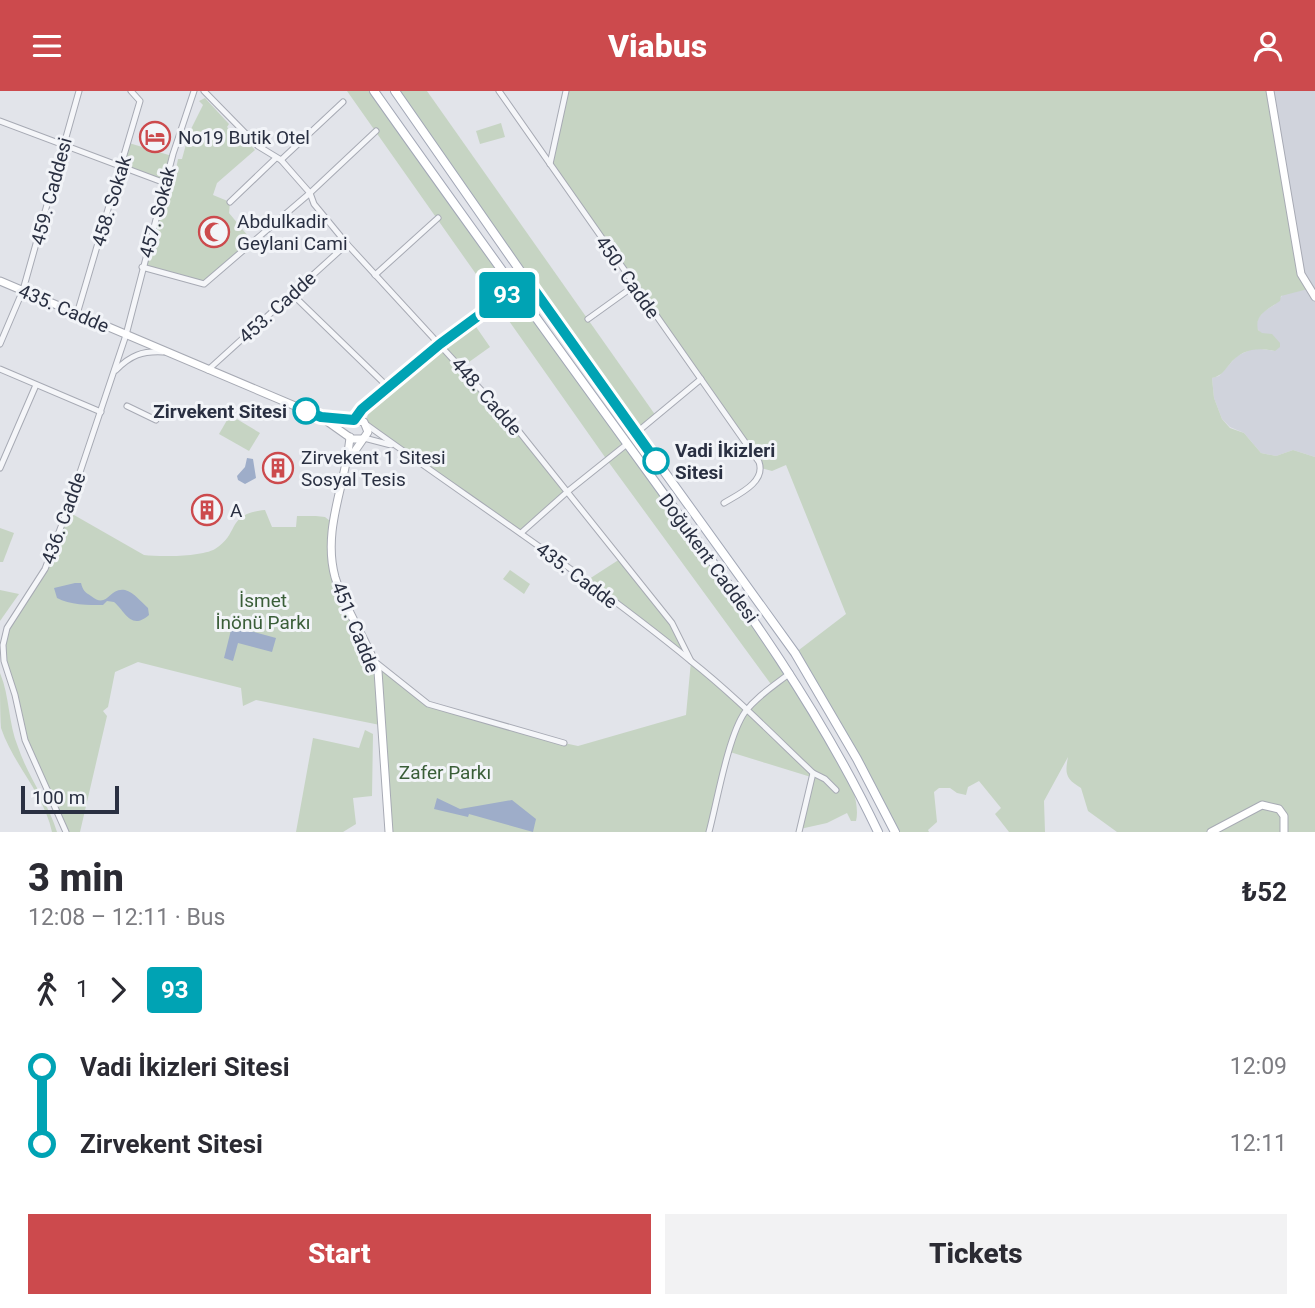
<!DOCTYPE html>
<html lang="en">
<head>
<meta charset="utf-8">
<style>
  body { margin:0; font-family:Roboto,sans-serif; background:#f2f2f3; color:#2b2b33; height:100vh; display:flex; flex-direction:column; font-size:26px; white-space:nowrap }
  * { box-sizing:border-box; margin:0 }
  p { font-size:23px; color:#7c7c81 }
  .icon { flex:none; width:38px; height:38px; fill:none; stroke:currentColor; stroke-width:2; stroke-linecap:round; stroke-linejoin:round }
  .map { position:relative; height:741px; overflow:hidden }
  .sheet { display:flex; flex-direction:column; background:#fff; flex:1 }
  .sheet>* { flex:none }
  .badge { padding:0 14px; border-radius:5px; font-size:24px; line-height:46px }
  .scale { position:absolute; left:21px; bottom:18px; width:98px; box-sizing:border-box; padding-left:7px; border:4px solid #2a3042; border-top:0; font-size:19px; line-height:24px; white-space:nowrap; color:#2a3042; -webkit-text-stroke:5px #f2f4f8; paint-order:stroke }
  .map>.badge { position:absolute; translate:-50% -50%; box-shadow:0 0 0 4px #fff }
  .legs { display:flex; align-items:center; gap:10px; height:77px; padding:0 28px; font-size:23px }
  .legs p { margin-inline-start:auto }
  .headline { display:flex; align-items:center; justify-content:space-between; height:119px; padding:0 28px }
  h1 { font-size:38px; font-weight:800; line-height:52px }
  .button { display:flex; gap:14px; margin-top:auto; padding:14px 28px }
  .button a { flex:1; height:80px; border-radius:0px; background:#cc4a4d; color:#fff; font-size:28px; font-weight:800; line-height:80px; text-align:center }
  .button a+a { background:#f2f2f3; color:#2b2b33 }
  ul { padding:0 28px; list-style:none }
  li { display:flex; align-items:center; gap:24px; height:77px; font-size:26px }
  li i { display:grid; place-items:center; width:10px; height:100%; margin:0 9px; background:currentColor }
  li i::after { content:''; width:18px; height:18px; margin:-9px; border:5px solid; border-radius:50%; background:#fff }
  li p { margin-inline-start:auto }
  li:first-child i { background:linear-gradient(#0000 50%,currentColor 0) }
  li:last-child i { background:linear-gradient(currentColor 50%,#0000 0) }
  header { display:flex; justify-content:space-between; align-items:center; height:91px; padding:0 28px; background:#cc4a4d; color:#fff; font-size:32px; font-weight:800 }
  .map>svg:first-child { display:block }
  .built { fill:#d0d3dc }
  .green { fill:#c6d4c3 }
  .water { fill:#9eadc9 }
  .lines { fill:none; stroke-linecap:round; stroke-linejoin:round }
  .street-casing { stroke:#a7aab4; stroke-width:7 }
  .secondary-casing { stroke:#a7aab4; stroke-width:9 }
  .primary-casing { stroke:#a2a7b6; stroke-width:10 }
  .street { stroke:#f5f6f9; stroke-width:5 }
  .secondary { stroke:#fff; stroke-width:7 }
  .primary { stroke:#fff; stroke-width:8 }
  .line-1-casing { stroke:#fff; stroke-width:16 }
  .line-1 { stroke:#00a3b4; stroke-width:10 }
  .stop-1-dot { fill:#fff; stroke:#00a3b4; stroke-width:3.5 }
  .labels { text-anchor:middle; stroke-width:6; stroke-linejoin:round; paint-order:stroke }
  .poi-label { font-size:19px; fill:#2a3042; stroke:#f2f4f8; text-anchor:start }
  .street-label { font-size:19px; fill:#2a3042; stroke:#f2f4f8 }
  .stop-label { font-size:19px; font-weight:bold; fill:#2a3042; stroke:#f2f4f8; text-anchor:end }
  .park-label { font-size:19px; fill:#3a5e38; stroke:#f2f4f8 }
</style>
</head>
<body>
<header><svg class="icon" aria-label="menu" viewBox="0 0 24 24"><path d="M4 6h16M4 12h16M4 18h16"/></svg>Viabus<svg class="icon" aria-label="person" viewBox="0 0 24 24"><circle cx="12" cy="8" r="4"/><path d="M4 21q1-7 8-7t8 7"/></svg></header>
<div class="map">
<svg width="1315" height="741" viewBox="0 0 1315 741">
  <rect width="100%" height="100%" fill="#e2e4ea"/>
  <!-- built -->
  <path class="built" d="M1270,0H1315V366L1293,359L1276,365L1261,362L1244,342L1230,336L1222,328L1214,307L1212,287L1219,285L1237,265L1254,257L1275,260L1256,236L1258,228L1263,221L1274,214L1301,183Z"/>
  <!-- green -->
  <g class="green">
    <path d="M347,0H374L790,582C809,614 865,694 856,730H851L847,722L827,732L800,738L811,686L730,661L709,741H389L380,634L256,609L243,615L241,597L138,571L115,581L108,616L103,620L107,625L80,741H67L29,660L4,570V545L38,491L67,420L144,464C160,466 201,466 215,458C241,442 225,423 265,419L272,436H296L297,425H316L325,426L330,430L335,484L374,570L428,613L564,652L578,655L686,624L691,570L586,490L620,468L672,532L691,570L746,618L773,596L607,369Z"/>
    <path d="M395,0H427L656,325L636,342Z"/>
    <path d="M566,0H1270L1297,160L1308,198L1281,205L1280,210C1269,218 1254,223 1258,239L1262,242L1272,243L1280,252V256L1275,260C1257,256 1241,258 1229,274C1223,281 1221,285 1212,287L1214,307L1222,328L1230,337L1244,342L1261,362L1276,365L1293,359L1315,366V741H1117L1088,720L1081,697C1065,688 1065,682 1068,666L1044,710L1045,741H1009L995,723L1001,717L979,690L968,696L966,704L957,702L950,697H939L934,701L937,731L928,739L929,741H895L795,562L846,523L786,374L772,380L761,377L550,73Z"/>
    <path d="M205,7L229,33L227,36L244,53L248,51L255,59L217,92L213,104L230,111L229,122L253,151L204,193L142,176L165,92L121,76L129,52L172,65L170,76L176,78L178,68H182L188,46L184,41L189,42L203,14L199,10Z"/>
    <path d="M501,32L505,46L480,53L476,40Z"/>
    <path d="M472,230L490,256L462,276L567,401L521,442L366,330L371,314Z"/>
    <path d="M230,324L260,342L249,360L219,343Z"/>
    <path d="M0,437L14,442L3,471H0Z"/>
    <path d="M510,479L530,493L524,503L503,488Z"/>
    <path d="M0,499L19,503L0,530Z"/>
    <path d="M0,582C10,606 8,632 18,656C28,686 48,711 57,741H52C44,703 13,673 1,637C0,621 0,598 0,582Z"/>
    <path d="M365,639L373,643L372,705L353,707L356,733L343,741H296L313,647L359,657Z"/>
  </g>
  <!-- water -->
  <g class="water">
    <path d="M247,367L253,368L256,387L245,393L238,389L237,385L245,376Z"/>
    <path d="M75,492H81C83,500 85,501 91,505C108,519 108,496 125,499C134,501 142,512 148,517L149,524C131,540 125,520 114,511L107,510L103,514C89,514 69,514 57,507L54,497Z"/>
    <path d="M232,535L276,547L272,561L238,552L233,570L224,567Z"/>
    <path d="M437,707L460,718L512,709L536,728L533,741L469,723L468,726L434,718Z"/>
  </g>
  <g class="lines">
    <!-- street casing -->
    <g class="street-casing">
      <g id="street">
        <path d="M204,0L258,55L281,69L310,102L314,113L347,153L517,338L672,532L691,570"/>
        <path d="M499,0L759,371C766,391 739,403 724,412"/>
        <path d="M0,30L165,92"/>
        <path d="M281,69L343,11"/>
        <path d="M550,73L566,0"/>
        <path d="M230,111L276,67"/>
        <path d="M142,176L204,193L310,102L376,40"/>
        <path d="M375,184L438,127"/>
        <path d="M292,203L389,297"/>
        <path d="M77,223L140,10L131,0"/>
        <path d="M588,228L634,195"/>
        <path d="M0,253L23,199L79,0"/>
        <path d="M0,278L101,321"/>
        <path d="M116,279C131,264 142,260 163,261"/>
        <path d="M208,279L347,153"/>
        <path d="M127,315L156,329"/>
        <path d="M367,334C475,412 587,485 691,570C734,604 773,644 813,682L799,741"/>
        <path d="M636,342L701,288"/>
        <path d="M364,347L391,354"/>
        <path d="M0,377L36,294"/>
        <path d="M521,442L567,401L627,353"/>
        <path d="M374,570L428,613L564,652"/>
        <path d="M813,682L825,688L836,699"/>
        <path d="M66,741L25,649L15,604L4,570L3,554L7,537L45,478L67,420L126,244L173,63L194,0"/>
        <path d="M709,741C717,711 728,645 745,621C757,605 775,594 790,582"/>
      </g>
    </g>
    <!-- secondary casing -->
    <g class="secondary-casing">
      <g id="secondary">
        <path d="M1270,0L1301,183L1315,206"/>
        <path d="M0,190L321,326L352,348H362"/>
        <path d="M325,326L354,329L362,318L440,253L527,189"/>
        <path d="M350,346C346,393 322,438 335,486C345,519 366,547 378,580L389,741"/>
        <path d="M350,367L368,341L364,331L354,329"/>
        <path d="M1211,741L1262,714L1279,718L1284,725V741"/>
      </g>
    </g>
    <!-- primary casing -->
    <g class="primary-casing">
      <g id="primary">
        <path d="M374,0C465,129 557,256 650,384C733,499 817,612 878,741"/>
        <path d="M395,0L537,204L795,562L857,668L895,741"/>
      </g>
    </g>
    <!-- street -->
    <use href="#street" class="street"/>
    <!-- secondary -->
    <use href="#secondary" class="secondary"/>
    <!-- primary -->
    <use href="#primary" class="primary"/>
  </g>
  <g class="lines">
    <!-- line-1 casing -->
    <g class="line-1-casing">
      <path id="line-1" d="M306,320L321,326L354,329L362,318L440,253L527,189L656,370"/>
    </g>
    <!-- line-1 -->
    <use href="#line-1" class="line-1"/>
  </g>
  <!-- icons -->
  <defs>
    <g id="hotel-ring" transform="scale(1.575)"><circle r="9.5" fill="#f2f4f8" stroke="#cc4a4d" stroke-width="1.5"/><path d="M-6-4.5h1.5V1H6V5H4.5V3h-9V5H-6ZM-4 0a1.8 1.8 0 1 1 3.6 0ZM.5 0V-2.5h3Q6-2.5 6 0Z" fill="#cc4a4d"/></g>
    <g id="mosque-ring" transform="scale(1.575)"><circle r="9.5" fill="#f2f4f8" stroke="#cc4a4d" stroke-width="1.5"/><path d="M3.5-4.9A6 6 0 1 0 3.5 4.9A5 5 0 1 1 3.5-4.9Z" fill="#cc4a4d"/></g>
    <g id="building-ring" transform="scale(1.575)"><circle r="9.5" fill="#f2f4f8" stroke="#cc4a4d" stroke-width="1.5"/><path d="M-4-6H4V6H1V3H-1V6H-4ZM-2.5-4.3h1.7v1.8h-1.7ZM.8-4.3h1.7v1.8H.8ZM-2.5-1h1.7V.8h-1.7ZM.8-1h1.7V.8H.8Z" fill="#cc4a4d"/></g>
  </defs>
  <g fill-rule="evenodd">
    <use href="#hotel-ring" x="155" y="46"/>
    <use href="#mosque-ring" x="214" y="141"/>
    <use href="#building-ring" x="278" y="377"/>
    <use href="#building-ring" x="207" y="419"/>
  </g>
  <!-- markers -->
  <g class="stop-1-dot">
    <circle cx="306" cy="320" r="12"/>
    <circle cx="656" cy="370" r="12"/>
  </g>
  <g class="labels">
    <!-- poi labels -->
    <g class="poi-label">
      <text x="178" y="53">No19 Butik Otel</text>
      <text x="237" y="137">Abdulkadir<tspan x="237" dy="22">Geylani Cami</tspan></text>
      <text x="301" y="373">Zirvekent 1 Sitesi<tspan x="301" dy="22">Sosyal Tesis</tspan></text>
      <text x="230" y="426">A</text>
    </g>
    <!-- street labels -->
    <g class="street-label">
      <text transform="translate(51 100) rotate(-75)" y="7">459. Caddesi</text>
      <text transform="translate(111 110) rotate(-73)" y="7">458. Sokak</text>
      <text transform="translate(157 121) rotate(-75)" y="7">457. Sokak</text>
      <text transform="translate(628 186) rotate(55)" y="7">450. Cadde</text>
      <text transform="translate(277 216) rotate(-42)" y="7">453. Cadde</text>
      <text transform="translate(64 217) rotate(23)" y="7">435. Cadde</text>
      <text transform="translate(487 305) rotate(49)" y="7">448. Cadde</text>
      <text transform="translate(63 427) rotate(-70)" y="7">436. Cadde</text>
      <text transform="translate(709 467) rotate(54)" y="7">Doğukent Caddesi</text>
      <text transform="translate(577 484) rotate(37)" y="7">435. Cadde</text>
      <text transform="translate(356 536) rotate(68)" y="7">451. Cadde</text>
    </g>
    <!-- stop labels -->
    <g class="stop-label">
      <text x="287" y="327">Zirvekent Sitesi</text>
      <text x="675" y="366" text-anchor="start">Vadi İkizleri<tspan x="675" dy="22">Sitesi</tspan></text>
    </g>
    <!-- park labels -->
    <g class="park-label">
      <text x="263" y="516">İsmet<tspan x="263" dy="22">İnönü Parkı</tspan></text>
      <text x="445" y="688">Zafer Parkı</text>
    </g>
  </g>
</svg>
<div class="scale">100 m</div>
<b class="badge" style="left:507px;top:204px;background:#00a3b4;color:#fff">93</b>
</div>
<section class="sheet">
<div class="headline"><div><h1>3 min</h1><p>12:08 – 12:11 · Bus</p></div><b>₺52</b></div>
<div class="legs"><svg class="icon" aria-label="walk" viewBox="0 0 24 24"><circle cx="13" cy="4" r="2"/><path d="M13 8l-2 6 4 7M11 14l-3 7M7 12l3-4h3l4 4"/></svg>1<svg class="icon" aria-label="forward" viewBox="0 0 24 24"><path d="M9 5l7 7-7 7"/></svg><b class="badge" style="background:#00a3b4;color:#fff">93</b></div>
<ul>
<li><i style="color:#00a3b4"></i><b>Vadi İkizleri Sitesi</b><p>12:09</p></li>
<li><i style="color:#00a3b4"></i><b>Zirvekent Sitesi</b><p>12:11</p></li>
</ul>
<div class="button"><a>Start</a><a>Tickets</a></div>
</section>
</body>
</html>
